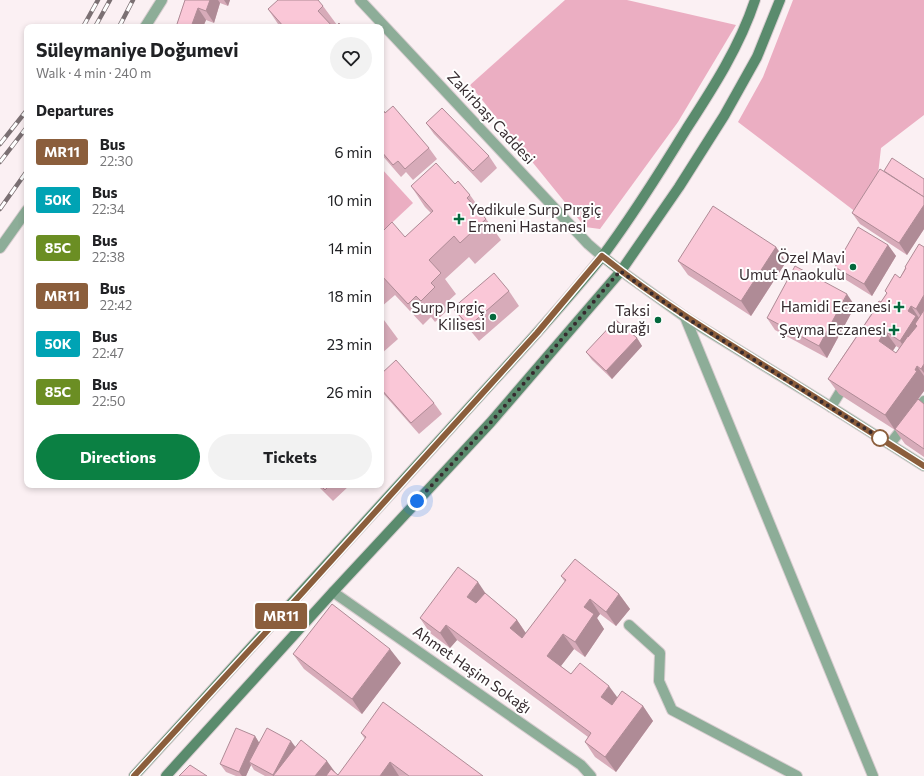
<!DOCTYPE html>
<html lang="en">
<head>
<meta charset="utf-8">
<style>
  body { margin:0; font-family:Commissioner,sans-serif; background:#f2f2f2; color:#202124; height:100vh; display:flex; flex-direction:column; font-size:15px; white-space:nowrap }
  * { box-sizing:border-box; margin:0 }
  p { font-size:13px; color:#757577 }
  .icon { flex:none; width:22px; height:22px; fill:none; stroke:currentColor; stroke-width:2; stroke-linecap:round; stroke-linejoin:round }
  .map { position:relative; flex:1; overflow:hidden }
  .sheet { position:absolute; left:24px; top:24px; width:360px; height:464px; display:flex; flex-direction:column; background:#fff; border-radius:8px; box-shadow:0 2px 6px #0003 }
  .sheet>* { flex:none }
  .badge { padding:0 8px; border-radius:3px; font-size:14px; line-height:26px }
  .you { position:absolute; width:20px; height:20px; margin:-10px; border:3px solid #fff; border-radius:50%; background:#1a73e8; box-shadow:0 0 0 6px #1a73e833 }
  .map>.badge { position:absolute; translate:-50% -50%; box-shadow:0 0 0 2px #fff }
  h2 { padding:0 12px; font-size:15px; line-height:36px }
  .round { display:grid; place-items:center; flex:none; width:42px; height:42px; border-radius:21px; background:#f2f2f2 }
  .headline { display:flex; align-items:center; justify-content:space-between; height:68px; padding:0 12px }
  h1 { font-size:19px; font-weight:700; line-height:30px }
  .button { display:flex; gap:8px; margin-top:auto; padding:8px 12px }
  .button a { flex:1; height:46px; border-radius:24px; background:#0b8043; color:#fff; font-size:16px; font-weight:700; line-height:46px; text-align:center }
  .button a+a { background:#f2f2f2; color:#202124 }
  ul { padding:0; list-style:none }
  li { display:flex; align-items:center; gap:12px; height:48px; padding:0 12px }
  li div { flex:1 }
  li b { display:block; font-size:15px }
  li em { font-style:normal }
  li .badge { min-width:44px; font-weight:700; text-align:center }
  .map>svg:first-child { display:block }
  .green { fill:#ebaec2 }
  .lines { fill:none; stroke-linecap:round; stroke-linejoin:round }
  .minor-casing { stroke:#d8cdd0; stroke-width:12 }
  .tertiary-casing { stroke:#d8cdd0; stroke-width:12 }
  .secondary-casing { stroke:#d8cdd0; stroke-width:12 }
  .minor { stroke:#8dad98; stroke-width:10 }
  .tertiary { stroke:#8dad98; stroke-width:10 }
  .secondary { stroke:#5a8b6d; stroke-width:10 }
  .rail-casing { stroke:#7b7073; stroke-width:4.5 }
  .rail { stroke:#fff; stroke-width:3; stroke-dasharray:9; stroke-linecap:butt }
  .wall { fill:#d7abb9; fill-rule:evenodd }
  .shaded-wall { fill:#af8b96 }
  .building { fill:#fac7d7; stroke:#af8b96 }
  .line-casing { stroke:#fff; stroke-width:9 }
  .line { stroke:#8b5e3c; stroke-width:6 }
  .walk { stroke:#362b2f; stroke-width:4; stroke-dasharray:0 7.2 }
  .poi-dot { fill:#04683d; stroke:#fff; stroke-width:1.5 }
  .stop-dot { fill:#fff; stroke:#8b5e3c; stroke-width:2 }
  .labels { text-anchor:middle; stroke-width:4; stroke-linejoin:round; paint-order:stroke }
  .street-label { font-size:15px; fill:#362b2f; stroke:#fff }
  .poi-label { font-size:15px; fill:#362b2f; stroke:#fff; text-anchor:end }
</style>
</head>
<body>
<div class="map">
<svg width="924" height="776" viewBox="0 0 924 776">
  <rect width="100%" height="100%" fill="#fbf0f3"/>
  <!-- green -->
  <g class="green">
    <path d="M565,0H627L736,25L678,122L600,229L585,227L470,85Z"/>
    <path d="M793,0H924V115L881,148L876,192L861,216L738,122L763,77Z"/>
    <path d="M381,168L413,203L381,233Z"/>
  </g>
  <g class="lines">
    <!-- minor casing -->
    <g class="minor-casing">
      <g id="minor">
        <path d="M685,317L873,776"/>
        <path d="M831,407L845,384"/>
        <path d="M890,444L924,401"/>
        <path d="M333,592L581,765L591,776"/>
        <path d="M629,625L660,653L659,681L672,710L797,776"/>
      </g>
    </g>
    <!-- tertiary casing -->
    <g class="tertiary-casing">
      <g id="tertiary">
        <path d="M360,0L588,244L602,256"/>
        <path d="M145,27L162,0"/>
        <path d="M0,248L27,210"/>
        <path d="M621,271L685,317L831,407L924,466"/>
      </g>
    </g>
    <!-- secondary casing -->
    <g class="secondary-casing">
      <g id="secondary">
        <path d="M602,256L621,271"/>
        <path d="M134,776C239,661 344,546 448,431C499,374 553,318 601,258C632,217 660,172 687,128C713,88 740,46 755,0"/>
        <path d="M166,776L333,592L491,422L621,271L679,187L724,116L757,57L780,0"/>
      </g>
    </g>
    <!-- minor -->
    <use href="#minor" class="minor"/>
    <!-- tertiary -->
    <use href="#tertiary" class="tertiary"/>
    <!-- secondary -->
    <use href="#secondary" class="secondary"/>
    <!-- rail casing -->
    <g class="rail-casing">
      <g id="rail">
        <path d="M83,27L98,0"/>
        <path d="M95,27L110,0"/>
        <path d="M119,27L133,0"/>
        <path d="M0,144L27,110"/>
        <path d="M0,162L27,127"/>
        <path d="M0,209L27,171"/>
      </g>
    </g>
    <!-- rail -->
    <use href="#rail" class="rail"/>
  </g>
  <!-- wall -->
  <g class="wall">
    <path d="M185,0H230L228,6L220,3L214,23L206,20L203,27H176Z"/>
    <path d="M323,6L337,25L342,27H280L268,9Z"/>
    <path d="M381,113H385L429,148L437,159L413,180L406,172L401,177L381,154Z"/>
    <path d="M426,123L489,156L497,168L481,183L434,134Z"/>
    <path d="M924,179V229L907,255L860,224L852,213Z"/>
    <path d="M455,184L470,195L485,216H484L501,240L475,264L469,257L445,279L456,294L446,303L450,308L435,322L431,317L423,325L395,295L381,307V233L405,237L431,213L425,207L411,186Z"/>
    <path d="M888,245L896,256L872,296L843,278L835,267Z"/>
    <path d="M776,247L786,262L751,316L688,275L678,261Z"/>
    <path d="M924,247V391L918,399L924,404V457L905,444L895,430L839,394L828,379L877,305V304L881,302L887,293L885,291L900,278L905,268V267ZM896,346L899,348L896,353L893,351Z"/>
    <path d="M509,291L519,306L479,341L464,323L453,308Z"/>
    <path d="M855,306L827,358L775,330L767,318Z"/>
    <path d="M381,316L398,339L381,354Z"/>
    <path d="M637,338L642,346L612,379L592,360L586,352Z"/>
    <path d="M381,374L434,403L442,414L419,434L381,391Z"/>
    <path d="M317,485H350L333,501Z"/>
    <path d="M561,576L619,594L630,609L616,626L600,614L597,618L604,629L585,657L574,649L561,666L571,674L617,698L643,706L653,721L616,772L595,757L585,742L588,737L457,640L450,648L430,633L420,618L485,593L517,620L526,633L565,582Z"/>
    <path d="M293,654L401,663L362,714L304,669Z"/>
    <path d="M361,733L483,776H265L254,770L251,765L246,776H236L226,772L220,764L255,736L259,743L295,747L335,772L338,775L365,739Z"/>
  </g>
  <!-- shaded-wall -->
  <g class="shaded-wall">
    <path d="M210,0H218L220,3L214,23L206,11Z"/>
    <path d="M224,0H230L228,6Z"/>
    <path d="M198,8L206,20L203,27H191Z"/>
    <path d="M924,205V229L907,255L899,243Z"/>
    <path d="M888,245L896,256L872,296L864,284Z"/>
    <path d="M776,247L786,262L751,316L741,301Z"/>
    <path d="M847,294L855,306L827,358L819,346Z"/>
    <path d="M924,295V321L916,309Z"/>
    <path d="M911,306L921,321L917,326L915,324L923,336L910,356L900,341L908,311Z"/>
    <path d="M885,331L896,346L889,356L879,341Z"/>
    <path d="M637,338L642,346L612,379L606,371Z"/>
    <path d="M924,364V373L921,369Z"/>
    <path d="M917,366L924,376V391L895,430L885,415Z"/>
    <path d="M478,582L488,597L478,611L467,597Z"/>
    <path d="M619,594L630,609L616,626L606,612Z"/>
    <path d="M590,599L600,614L597,618L604,629L585,657L575,642L584,607Z"/>
    <path d="M517,620L527,635L520,643L510,628Z"/>
    <path d="M446,625L457,640L450,648L440,633Z"/>
    <path d="M563,634L574,649L557,671L547,656Z"/>
    <path d="M390,649L401,663L362,714L352,699Z"/>
    <path d="M609,686L620,701L612,712L601,697Z"/>
    <path d="M643,706L653,721L616,772L605,757Z"/>
    <path d="M255,736L260,744L249,762L251,765L246,776H242L239,772Z"/>
    <path d="M291,741L297,749L273,775Z"/>
    <path d="M327,761L335,772L332,776H315Z"/>
    <path d="M390,762L399,776H380Z"/>
  </g>
  <!-- building -->
  <g class="building">
    <path d="M185,0H210L206,11L198,8L191,27L186,26L185,27H176Z"/>
    <path d="M278,0H318L323,6L318,11L333,27H284L268,9Z"/>
    <path d="M339,23L342,27H335Z"/>
    <path d="M393,106L429,148L405,169L398,161L393,165L381,151V113L384,111L385,113Z"/>
    <path d="M442,108L489,156L473,171L426,123Z"/>
    <path d="M892,158L924,179V197L884,171Z"/>
    <path d="M436,163L455,184L458,181L470,195L467,198L486,219L460,243L454,236L429,260L441,273L431,283L435,287L421,301L416,296L408,304L381,275V233L392,222L405,237L433,211L411,186Z"/>
    <path d="M880,169L924,197V205L899,243L852,213Z"/>
    <path d="M713,206L776,247L741,301L678,261Z"/>
    <path d="M858,227L888,245L864,284L835,267Z"/>
    <path d="M919,244L924,247V295L916,309L911,306L908,311L916,316L900,341L885,331L879,341L896,353L908,336V337L917,326L915,324L924,310V364L921,369L917,366L915,370L917,371L885,415L828,379L878,305L877,304L879,301L881,302L887,293L885,291L895,274L900,278L906,268L905,267Z"/>
    <path d="M795,266L847,294L819,346L767,318Z"/>
    <path d="M494,273L509,291L469,326L453,308Z"/>
    <path d="M616,320L637,338L606,371L586,352Z"/>
    <path d="M396,360L434,403L411,423L381,389V374Z"/>
    <path d="M918,399L924,404V449L895,429Z"/>
    <path d="M320,485H330L325,490Z"/>
    <path d="M575,559L619,594L606,612L590,599L584,607L594,614L575,642L563,634L547,656L571,674L580,663L609,686L601,697L612,705L622,691L643,706L605,757L585,742L591,733L446,625L440,633L420,618L458,567L478,582L467,597L476,603L485,593L517,620L510,628L522,638L566,580L561,576Z"/>
    <path d="M332,604L390,649L352,699L293,654Z"/>
    <path d="M383,702L483,776H409L390,762L380,776H326L331,769L338,775L366,737L361,733Z"/>
    <path d="M236,728L255,736L239,772L220,764Z"/>
    <path d="M267,728L291,741L273,775L249,762Z"/>
    <path d="M301,740L327,761L315,776H273Z"/>
    <path d="M190,765L207,776H179Z"/>
  </g>
  <g class="lines">
    <!-- line casing -->
    <g class="line-casing">
      <path id="line" d="M134,776L303,592L537,333L602,256C662,304 726,342 791,382C836,410 880,438 924,466"/>
    </g>
    <!-- line -->
    <use href="#line" class="line"/>
    <!-- walk -->
    <path class="walk" d="M417,501L491,422L620,271L685,317L880,438"/>
  </g>
  <!-- markers -->
  <g class="poi-dot">
    <path d="M457 213h4v4h4v4h-4v4h-4v-4h-4v-4h4z"/>
    <circle cx="853" cy="267" r="4"/>
    <path d="M897 301h4v4h4v4h-4v4h-4v-4h-4v-4h4z"/>
    <circle cx="493" cy="317" r="4"/>
    <circle cx="658" cy="320" r="4"/>
    <path d="M892 324h4v4h4v4h-4v4h-4v-4h-4v-4h4z"/>
  </g>
  <circle class="stop-dot" cx="880" cy="438" r="8"/>
  <g class="labels">
    <!-- street labels -->
    <g class="street-label">
      <text transform="translate(491 118) rotate(47)" y="5">Zakirbaşı Caddesi</text>
      <text transform="translate(472 670) rotate(35)" y="5">Ahmet Haşim Sokağı</text>
    </g>
    <!-- poi labels -->
    <g class="poi-label">
      <text x="468" y="215" text-anchor="start">Yedikule Surp Pırgiç<tspan x="468" dy="17">Ermeni Hastanesi</tspan></text>
      <text x="845" y="263">Özel Mavi<tspan x="845" dy="17">Umut Anaokulu</tspan></text>
      <text x="891" y="312">Hamidi Eczanesi</text>
      <text x="485" y="313">Surp Pırgiç<tspan x="485" dy="17">Kilisesi</tspan></text>
      <text x="650" y="316">Taksi<tspan x="650" dy="17">durağı</tspan></text>
      <text x="886" y="335">Şeyma Eczanesi</text>
    </g>
  </g>
</svg>
<div class="you" style="left:417px;top:501px"></div>
<b class="badge" style="left:281px;top:616px;background:#8b5e3c;color:#fff">MR11</b>
<section class="sheet">
<div class="headline"><div><h1>Süleymaniye Doğumevi</h1><p>Walk · 4 min · 240 m</p></div><a class="round"><svg class="icon" aria-label="heart" viewBox="0 0 24 24"><path d="M12 20l-8-8c-3-5 5-10 8-4 3-6 11-1 8 4z"/></svg></a></div>
<h2>Departures</h2>
<ul>
<li><span class="badge" style="background:#8b5e3c;color:#fff">MR11</span><div><b>Bus</b><p>22:30</p></div><em>6 min</em></li>
<li><span class="badge" style="background:#00a3b4;color:#fff">50K</span><div><b>Bus</b><p>22:34</p></div><em>10 min</em></li>
<li><span class="badge" style="background:#6b8e23;color:#fff">85C</span><div><b>Bus</b><p>22:38</p></div><em>14 min</em></li>
<li><span class="badge" style="background:#8b5e3c;color:#fff">MR11</span><div><b>Bus</b><p>22:42</p></div><em>18 min</em></li>
<li><span class="badge" style="background:#00a3b4;color:#fff">50K</span><div><b>Bus</b><p>22:47</p></div><em>23 min</em></li>
<li><span class="badge" style="background:#6b8e23;color:#fff">85C</span><div><b>Bus</b><p>22:50</p></div><em>26 min</em></li>
</ul>
<div class="button"><a>Directions</a><a>Tickets</a></div>
</section>
</div>
</body>
</html>
